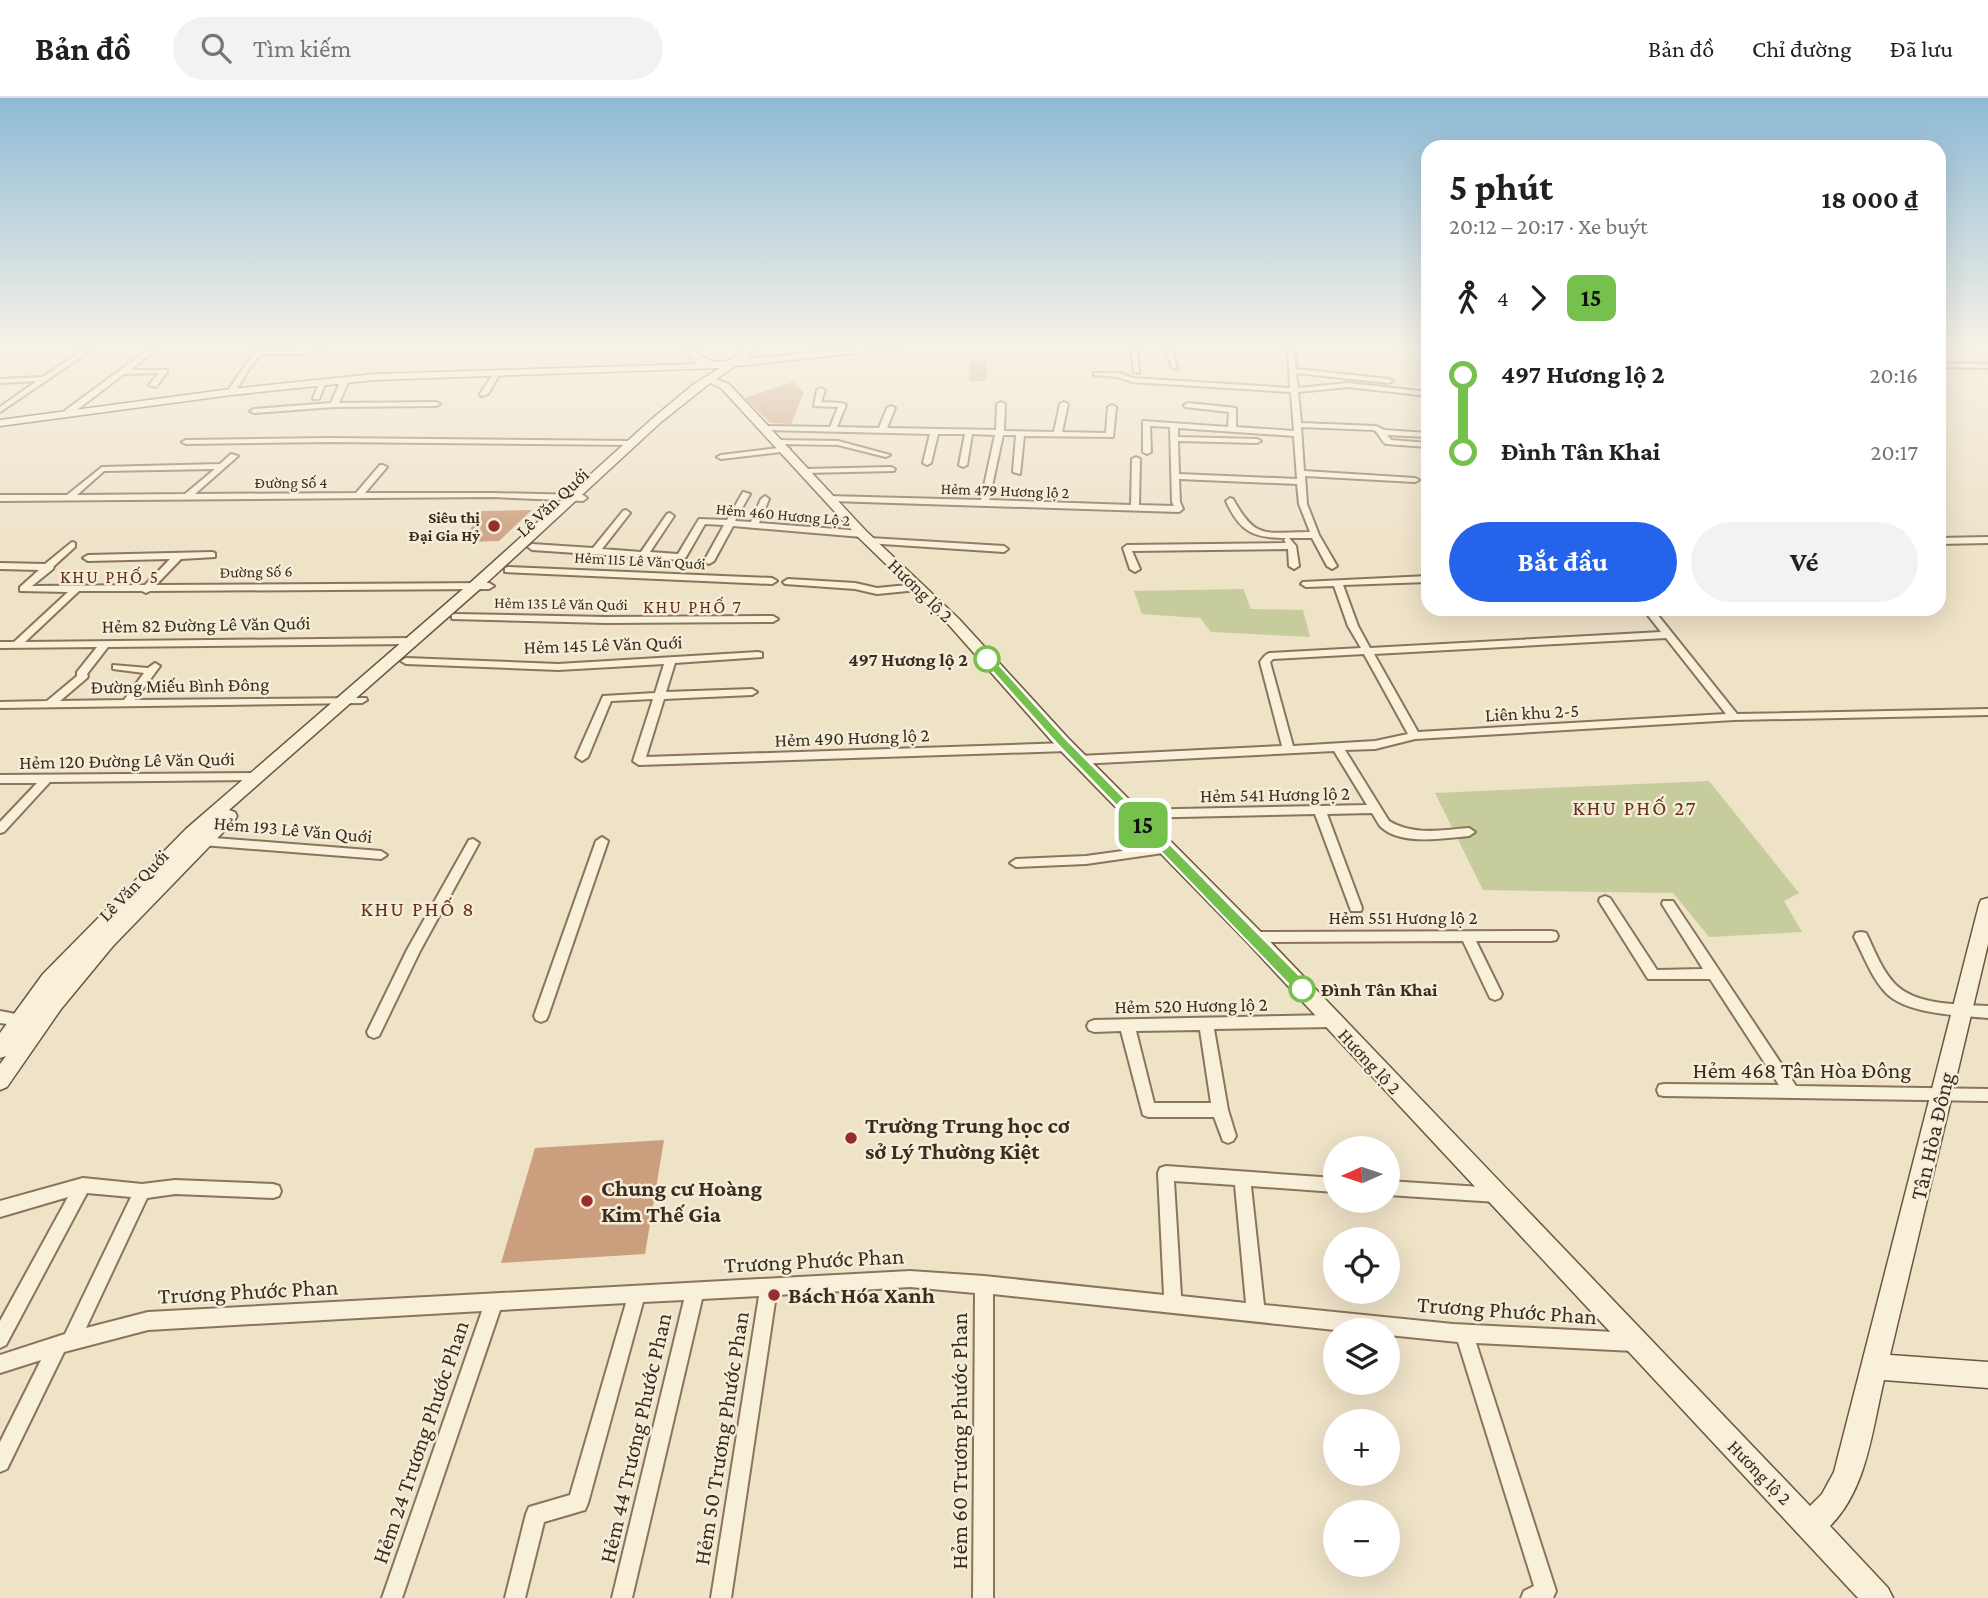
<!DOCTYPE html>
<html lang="vi">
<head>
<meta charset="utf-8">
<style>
  body { margin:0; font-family:"Crimson Pro",serif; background:#f2f2f2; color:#202124; height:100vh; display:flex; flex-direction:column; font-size:26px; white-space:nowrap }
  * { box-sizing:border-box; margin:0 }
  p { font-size:23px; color:#757577 }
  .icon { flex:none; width:38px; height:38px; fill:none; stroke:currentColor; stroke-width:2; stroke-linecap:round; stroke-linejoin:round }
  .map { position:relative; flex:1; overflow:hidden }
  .panel { position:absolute; left:1421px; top:42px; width:525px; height:476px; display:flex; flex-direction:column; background:#fff; border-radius:21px; box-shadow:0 7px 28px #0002 }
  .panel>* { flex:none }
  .badge { padding:0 14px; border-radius:10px; font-size:24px; line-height:46px }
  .needle { width:46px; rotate:267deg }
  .buttons { position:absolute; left:1323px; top:1038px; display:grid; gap:14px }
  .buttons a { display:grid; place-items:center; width:77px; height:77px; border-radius:50%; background:#fff; box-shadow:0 7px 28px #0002; font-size:35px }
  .map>.badge { position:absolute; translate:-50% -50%; box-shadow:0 0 0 4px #fff }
  .legs { display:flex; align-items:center; gap:10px; height:77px; padding:0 28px; font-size:23px }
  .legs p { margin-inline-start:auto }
  .summary { display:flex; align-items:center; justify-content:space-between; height:119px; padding:0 28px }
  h1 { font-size:38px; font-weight:700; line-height:52px }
  .cta { display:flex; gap:14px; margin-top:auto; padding:14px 28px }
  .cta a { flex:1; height:80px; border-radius:42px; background:#2563eb; color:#fff; font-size:28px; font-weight:700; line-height:80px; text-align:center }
  .cta a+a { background:#f2f2f2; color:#202124 }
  ul { padding:0 28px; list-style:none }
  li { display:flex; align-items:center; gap:24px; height:77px; font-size:26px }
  li i { display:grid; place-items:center; width:10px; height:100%; margin:0 9px; background:currentColor }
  li i::after { content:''; width:18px; height:18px; margin:-9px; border:5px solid; border-radius:50%; background:#fff }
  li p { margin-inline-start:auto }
  li:first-child i { background:linear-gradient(#0000 50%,currentColor 0) }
  li:last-child i { background:linear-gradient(currentColor 50%,#0000 0) }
  header { display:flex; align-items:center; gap:42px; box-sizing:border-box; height:98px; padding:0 35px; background:#fff; border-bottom:2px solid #e0e0e0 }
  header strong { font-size:33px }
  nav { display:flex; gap:38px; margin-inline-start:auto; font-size:24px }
  .search { width:490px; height:63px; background:#f2f2f2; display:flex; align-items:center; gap:18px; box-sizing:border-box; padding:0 24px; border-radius:38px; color:#757577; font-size:26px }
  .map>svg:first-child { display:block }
  .green { fill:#c6cc9b }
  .building { fill:#cb9e7e }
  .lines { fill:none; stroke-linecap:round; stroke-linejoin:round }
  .street-casing { stroke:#8a745c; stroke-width:4 }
  .secondary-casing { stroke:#6c563f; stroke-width:3 }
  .street { fill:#f9f0da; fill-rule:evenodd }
  .secondary { fill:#f9f0da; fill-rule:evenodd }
  .line-1 { fill:#76c04d; stroke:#fff; stroke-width:2 }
  .poi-dot { fill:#982d2e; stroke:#f5edd7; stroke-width:2.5 }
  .stop-1-dot { fill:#fff; stroke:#76c04d; stroke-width:3.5 }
  .labels { text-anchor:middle; stroke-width:5; stroke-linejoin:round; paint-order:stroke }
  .far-street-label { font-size:16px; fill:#3a2d20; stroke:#f5edd7 }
  .far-poi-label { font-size:16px; font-weight:bold; fill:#3a2d20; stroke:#f5edd7; text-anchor:end }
  .far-neighbourhood-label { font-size:18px; letter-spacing:2px; fill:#662f20; stroke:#f5edd7 }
  .street-label { font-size:19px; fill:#3a2d20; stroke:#f5edd7 }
  .stop-label { font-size:19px; font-weight:bold; fill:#3a2d20; stroke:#f5edd7; text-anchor:end }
  .neighbourhood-label { font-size:21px; letter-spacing:2px; fill:#662f20; stroke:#f5edd7 }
  .near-street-label { font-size:23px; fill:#3a2d20; stroke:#f5edd7 }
  .near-poi-label { font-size:23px; font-weight:bold; fill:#3a2d20; stroke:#f5edd7; text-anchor:start }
</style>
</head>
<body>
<header>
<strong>Bản đồ</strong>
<div class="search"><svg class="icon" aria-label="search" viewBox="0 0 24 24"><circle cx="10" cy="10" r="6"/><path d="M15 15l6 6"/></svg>Tìm kiếm</div>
<nav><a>Bản đồ</a><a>Chỉ đường</a><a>Đã lưu</a></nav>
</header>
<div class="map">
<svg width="1988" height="1500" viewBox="0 0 1988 1500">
  <rect width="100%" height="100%" fill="#eee2c7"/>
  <!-- green -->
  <g class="green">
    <path d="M1243,491L1251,511L1303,512L1310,539L1211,534L1200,520L1142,516L1134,493Z"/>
    <path d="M1709,683L1799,795L1784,803L1802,834L1709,839L1673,795L1483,792L1435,695Z"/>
  </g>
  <!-- building -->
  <g class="building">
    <rect x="969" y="263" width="18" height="20"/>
    <path d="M793,284L804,294L791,326L770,325L745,300Z"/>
    <path d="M532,412L499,443L463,444L481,413Z"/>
    <path d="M664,1042L645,1156L501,1165L535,1050Z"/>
  </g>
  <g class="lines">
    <!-- street casing -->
    <g class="street-casing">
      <g id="street">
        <path d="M86,250H94L0,314V309L37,283L0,285V281L43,279Z"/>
        <path d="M150,250H158L130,272H167V274L156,289L149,287L159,275L124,276L69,318H63V314Z"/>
        <path d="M259,250H266L265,252L322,250L307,256H261L251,268L234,296H228L227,294L246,266Z"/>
        <path d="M1165,250H1172L1177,271L1172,270Z"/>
        <path d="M1288,250H1294L1296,271L1389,281L1393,283L1389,285L1296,275L1298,290L1348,285L1428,294V298L1348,289L1298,294L1301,325L1376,328L1384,332L1428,335V339L1387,337L1391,342L1428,345V349L1386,346C1380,342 1380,336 1374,332L1301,329L1304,373L1415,380L1419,382L1415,384L1305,378L1307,406L1319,437L1337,468L1332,471L1327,468L1312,440H1289L1296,448L1299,468L1294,471L1289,468L1288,451L1132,453L1140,471L1135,474L1130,471L1123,450L1127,447L1286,445L1284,442L1286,440C1253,440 1240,434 1226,403L1230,400L1233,401C1256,443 1266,434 1310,434L1299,406L1297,386L1179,381L1180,404L1183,411L1179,414L831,403L828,402V398L981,402L995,337L972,336L967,367L963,369L959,367L965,336H938L931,365L927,367L923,365L930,336L766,332L762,330L766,328L830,329L838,309L814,308L817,292L821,290L825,292L821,304L842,305L846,307L837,329L879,330L887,310L891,308L895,310L887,330L996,332L997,306L1001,304L1005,306L1004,333L1054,334L1060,306L1064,304L1068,306L1062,334L1106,335L1108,309L1112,307L1116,309L1113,339L1024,338L1020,376L1013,374L1016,337H1003L989,402L1131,407L1132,361L1136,359L1140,361L1139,407L1174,408L1172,404L1170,329L1150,328L1151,354L1147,356L1143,354V323L1228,329L1229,314L1185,309L1184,307L1188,305L1236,310V329L1294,333L1291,294L1132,284L1118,279L1094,277V275H1119L1133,280L1290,290ZM1178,330L1294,338L1297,381L1179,376L1178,343L1257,345L1261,343L1257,341L1178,339Z"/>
        <path d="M1131,251H1137L1139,275L1134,274Z"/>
        <path d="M1939,265L1988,266V270L1939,269Z"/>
        <path d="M497,273L500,275L488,296L481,298L480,296L494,275Z"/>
        <path d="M345,280L349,282L339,305L436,304L440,306L436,308L334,309L254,315L250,313L254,311L331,305L341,282Z"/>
        <path d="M320,283L326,284L319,301H313Z"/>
        <path d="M329,340L632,343L636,345L632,347L329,344L186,346L182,344L186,342Z"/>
        <path d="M776,342L838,343L890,357L886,359L838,347L779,346H776Z"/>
        <path d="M786,349L790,351L789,353L721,361L717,359L721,357Z"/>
        <path d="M231,356L238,358L195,396L356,395L380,367H383L387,369L365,395H492L583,397L587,400L583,403L492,399L0,403V397H67L102,369L220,366ZM215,371L185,396L77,397L104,373Z"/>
        <path d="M891,369L895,371L894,373L805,375L801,373L805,371Z"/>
        <path d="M743,394L750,396L735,423L751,424L761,401L765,398L769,401L759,425L862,433L866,436L862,439L733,428L714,463L709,466L704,463L724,427L705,426L686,459L681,462L532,452L528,449L532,446L593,450L623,413L626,412L630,415L602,451L641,454L667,416L670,415L674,418L650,454L678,456L699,421L727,422Z"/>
        <path d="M1988,439V445L1939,446V440Z"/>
        <path d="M870,440L1004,448L1008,451L1004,454L867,445V441Z"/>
        <path d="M72,444L75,445V449L54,468L53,471L32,488L145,487L170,461L88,463L83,460L88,457L212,454L215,455V459L181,461L156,487L489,485L494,488L489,491L150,493L146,495L142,493H79L25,544L411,540L416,543L411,546L108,549L87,576L88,578L87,580L60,603L124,602L144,575L113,571V567L148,570L155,565L160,568L135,602L366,600L367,602L362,605L0,610V604L47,603L77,578V574L97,549L0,550V544H14L68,494L20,493V489L39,472L0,471V465L45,466Z"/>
        <path d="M508,469L772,480L777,483L772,486L505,474V470Z"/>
        <path d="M1428,478V484L1343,487L1358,528L1370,550L1661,534L1643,511H1653L1737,616L1988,611V617L1734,622L1415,641L1375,651L1345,652L1389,723C1414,738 1442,732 1469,730L1475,734L1469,738C1445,740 1401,748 1381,729C1378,726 1375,719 1372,715L1327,716L1362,810L1361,813H1351L1350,810L1315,716L1132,720L1126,716L1132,712L1367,707L1334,653L1079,666L1073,662L1079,658L1282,648L1260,564C1263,560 1265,556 1270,555L1361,550L1348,528L1334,488L1306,489L1301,486L1303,484ZM1666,540L1726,616L1418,634L1374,556ZM1364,556L1408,636L1375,643L1293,648L1270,564L1273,561Z"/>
        <path d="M788,481L855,485L877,490L918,486L923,489L918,492L877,496L855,491L785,486L783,484Z"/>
        <path d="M455,516L606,519L773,518L778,521L773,524L606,525L452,521V517Z"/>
        <path d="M758,554L762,555V559L675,565L666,594L752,591L757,594L752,597L664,601L646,659L1067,645L1073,649L1067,653L639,667L633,663L653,601L611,603L588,659L582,663L576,659L603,598L655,595L664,566L558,572L406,566L401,563L406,560L558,566Z"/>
        <path d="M255,675L261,679L259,682L50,684L4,734L0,735V724L37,685H0V677Z"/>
        <path d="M202,739L381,753L387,757L381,761L202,747L196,743Z"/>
        <path d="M602,739L608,743L548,918L546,922L541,924L536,922L534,918L596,743Z"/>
        <path d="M473,741L479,745L420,853L379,938L374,940L369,938L367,934L407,852L469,742Z"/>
        <path d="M1166,747L1172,751L1170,754L1086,766L1016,769L1010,765L1016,761L1086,758Z"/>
        <path d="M1605,798L1610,800L1657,872L1703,871L1662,806L1663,803H1673L1796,988L1988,991V1003L1664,998L1659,997L1657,992L1659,987L1664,986L1779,987L1710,881H1648L1599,803L1600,800Z"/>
        <path d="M1551,833L1556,834L1558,838L1556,842L1551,843H1476L1502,896L1500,900L1495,902L1490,900L1463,843L1254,844L1249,843L1247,839L1249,835L1254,834Z"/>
        <path d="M1861,834L1866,835C1875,853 1882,874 1897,888C1919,908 1960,906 1988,908V920C1959,917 1910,917 1887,896C1872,881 1864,858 1854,839L1856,835Z"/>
        <path d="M0,913L26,918L28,922L26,926L21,928L0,925Z"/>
        <path d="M1332,917L1337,919L1339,923L1337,927L1332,929L1214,931L1228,1012L1236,1038L1233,1043L1228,1045L1223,1043L1214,1019H1148L1143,1017L1121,933L1094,934L1089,932L1087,928L1089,924L1094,922ZM1200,932L1211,1005H1154L1136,933Z"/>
        <path d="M1166,1068L1335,1080V1094L1251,1088L1264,1207L1453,1226L1634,1235L1640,1238L1643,1244L1640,1250L1634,1253L1476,1245L1556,1493L1553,1500H1521L1524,1493L1534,1488L1458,1244L1388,1237V1232H1335L993,1196V1500H973L975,1195L910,1189L776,1197L731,1500H711L759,1198L702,1201L632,1500H612L684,1202L643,1204L588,1405L585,1412L544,1424L525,1500H505L526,1416L529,1409L570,1397L626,1205L500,1212L402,1500H382L482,1213L148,1232L64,1254L7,1371L0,1374V1344L41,1262L0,1275V1257L65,1236L131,1099L87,1095L6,1247L0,1250V1223L68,1099L0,1119V1103L83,1080L142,1086L175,1082L273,1086L279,1088L281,1093L279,1098L273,1100L175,1096L147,1100L86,1230L148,1214L910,1173L984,1178L1164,1197L1158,1075L1160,1070ZM1174,1083L1235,1087L1246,1205L1181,1198Z"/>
        <path d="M1388,1083L1497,1090L1503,1092L1505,1097L1503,1102L1497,1104L1388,1097Z"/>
      </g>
    </g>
    <!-- secondary casing -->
    <g class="secondary-casing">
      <path id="secondary" d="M683,250H693C707,268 729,269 745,250H754L746,261L862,250H902L736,268L716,281L729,286L866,433L959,521L1068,640L1261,834L1810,1408L1822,1396L1834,1374L1979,807L1981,802L1988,800V846L1890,1257L1988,1264V1290L1884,1282C1872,1332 1867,1391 1830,1428L1888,1490L1893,1500H1858L1247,844L1056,648L949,527L858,439L721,290L710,285L661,324L480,491L229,712L235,714L237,718L235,722L113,848L61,911L7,989L0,992V966L6,958L0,960V935L43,876L186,731L470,485L653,320L694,286L720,270L375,282L231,297L0,328V322L231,291L375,276L697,266Z"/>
    </g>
    <!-- street -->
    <use href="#street" class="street"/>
    <!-- secondary -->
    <use href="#secondary" class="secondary"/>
  </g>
  <!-- sky -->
  <linearGradient id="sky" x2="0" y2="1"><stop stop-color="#8ebad6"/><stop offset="0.54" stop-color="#f7f2e6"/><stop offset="1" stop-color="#f7f2e6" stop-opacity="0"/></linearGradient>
  <rect width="1988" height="460" fill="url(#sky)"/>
  <!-- line-1 -->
  <path class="line-1" d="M983,558H991L1066,641L1308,886L1310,891L1308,895H1297L1058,647L983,563Z"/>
  <!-- markers -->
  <g class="poi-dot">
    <circle cx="494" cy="428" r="7"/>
    <circle cx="851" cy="1040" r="7"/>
    <circle cx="587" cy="1103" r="7"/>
    <circle cx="774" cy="1197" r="7"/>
  </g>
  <g class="stop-1-dot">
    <circle cx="987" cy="561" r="12"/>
    <circle cx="1302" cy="891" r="12"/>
  </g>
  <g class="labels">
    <!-- far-street labels -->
    <g class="far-street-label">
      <text x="291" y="390">Đường Số 4</text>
      <text transform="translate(1005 392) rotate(2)" y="6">Hẻm 479 Hương lộ 2</text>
      <text transform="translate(783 416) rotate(5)" y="6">Hẻm 460 Hương Lộ 2</text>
      <text transform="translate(640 462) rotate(3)" y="6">Hẻm 115 Lê Văn Quới</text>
      <text transform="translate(256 473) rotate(-1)" y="6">Đường Số 6</text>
      <text transform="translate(561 505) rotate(1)" y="6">Hẻm 135 Lê Văn Quới</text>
    </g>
    <!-- far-poi labels -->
    <g class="far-poi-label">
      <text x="480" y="425">Siêu thị<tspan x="480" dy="18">Đại Gia Hỷ</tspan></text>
    </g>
    <!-- far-neighbourhood labels -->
    <g class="far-neighbourhood-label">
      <text x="110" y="485">KHU PHỐ 5</text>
      <text x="693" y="515">KHU PHỐ 7</text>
    </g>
    <!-- street labels -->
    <g class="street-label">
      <text transform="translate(552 404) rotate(-43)" y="7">Lê Văn Quới</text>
      <text transform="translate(921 492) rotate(44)" y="7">Hương lộ 2</text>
      <text transform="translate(206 526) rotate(-1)" y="7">Hẻm 82 Đường Lê Văn Quới</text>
      <text transform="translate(603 546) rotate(-2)" y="7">Hẻm 145 Lê Văn Quới</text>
      <text transform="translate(180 587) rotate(-1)" y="7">Đường Miếu Bình Đông</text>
      <text transform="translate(1532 614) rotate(-3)" y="7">Liên khu 2-5</text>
      <text transform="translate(852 639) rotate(-2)" y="7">Hẻm 490 Hương lộ 2</text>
      <text transform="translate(127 662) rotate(-1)" y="7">Hẻm 120 Đường Lê Văn Quới</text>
      <text transform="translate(1275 696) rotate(-1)" y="7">Hẻm 541 Hương lộ 2</text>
      <text transform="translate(293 731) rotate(5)" y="7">Hẻm 193 Lê Văn Quới</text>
      <text transform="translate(133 787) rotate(-46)" y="7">Lê Văn Quới</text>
      <text x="1403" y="826">Hẻm 551 Hương lộ 2</text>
      <text transform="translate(1191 907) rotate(-1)" y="7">Hẻm 520 Hương lộ 2</text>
      <text transform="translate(1370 963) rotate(47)" y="7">Hương lộ 2</text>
      <text transform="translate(1760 1374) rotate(46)" y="7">Hương lộ 2</text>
    </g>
    <!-- stop labels -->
    <g class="stop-label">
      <text x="968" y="568">497 Hương lộ 2</text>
      <text x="1321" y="898" text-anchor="start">Đình Tân Khai</text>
    </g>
    <!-- neighbourhood labels -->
    <g class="neighbourhood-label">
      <text x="1635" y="717">KHU PHỐ 27</text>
      <text x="418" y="818">KHU PHỐ 8</text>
    </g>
    <!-- near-street labels -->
    <g class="near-street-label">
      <text x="1802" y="980">Hẻm 468 Tân Hòa Đông</text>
      <text transform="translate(1932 1038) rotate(-77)" y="8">Tân Hòa Đông</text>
      <text transform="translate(814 1162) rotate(-3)" y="8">Trương Phước Phan</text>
      <text transform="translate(248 1193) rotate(-3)" y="8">Trương Phước Phan</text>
      <text transform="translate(1507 1212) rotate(4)" y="8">Trương Phước Phan</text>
      <text transform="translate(635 1340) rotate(-77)" y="8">Hẻm 44 Trương Phước Phan</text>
      <text transform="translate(721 1340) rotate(-81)" y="8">Hẻm 50 Trương Phước Phan</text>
      <text transform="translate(959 1343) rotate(-90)" y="8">Hẻm 60 Trương Phước Phan</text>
      <text transform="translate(420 1344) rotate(-71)" y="8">Hẻm 24 Trương Phước Phan</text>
    </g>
    <!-- near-poi labels -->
    <g class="near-poi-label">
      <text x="865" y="1035">Trường Trung học cơ<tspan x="865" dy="26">sở Lý Thường Kiệt</tspan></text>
      <text x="601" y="1098">Chung cư Hoàng<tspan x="601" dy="26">Kim Thế Gia</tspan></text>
      <text x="788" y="1205">Bách Hóa Xanh</text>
    </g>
  </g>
</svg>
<div class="buttons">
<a><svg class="needle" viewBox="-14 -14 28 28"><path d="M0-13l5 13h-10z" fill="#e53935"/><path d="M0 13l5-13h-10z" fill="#757577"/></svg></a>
<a><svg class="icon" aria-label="locate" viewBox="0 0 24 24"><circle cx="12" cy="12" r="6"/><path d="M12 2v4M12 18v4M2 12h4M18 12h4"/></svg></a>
<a><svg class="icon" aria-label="layers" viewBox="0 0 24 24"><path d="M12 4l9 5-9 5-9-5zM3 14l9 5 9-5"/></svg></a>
<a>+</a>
<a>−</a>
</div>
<b class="badge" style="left:1143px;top:727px;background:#76c04d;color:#111">15</b>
<section class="panel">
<div class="summary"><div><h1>5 phút</h1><p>20:12 – 20:17 · Xe buýt</p></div><b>18 000 ₫</b></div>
<div class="legs"><svg class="icon" aria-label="walk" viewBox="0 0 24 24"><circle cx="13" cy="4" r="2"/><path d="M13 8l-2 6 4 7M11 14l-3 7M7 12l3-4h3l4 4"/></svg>4<svg class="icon" aria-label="forward" viewBox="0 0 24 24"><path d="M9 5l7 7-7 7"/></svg><b class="badge" style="background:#76c04d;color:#111">15</b></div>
<ul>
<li><i style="color:#76c04d"></i><b>497 Hương lộ 2</b><p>20:16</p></li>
<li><i style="color:#76c04d"></i><b>Đình Tân Khai</b><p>20:17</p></li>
</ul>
<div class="cta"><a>Bắt đầu</a><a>Vé</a></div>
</section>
</div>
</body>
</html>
